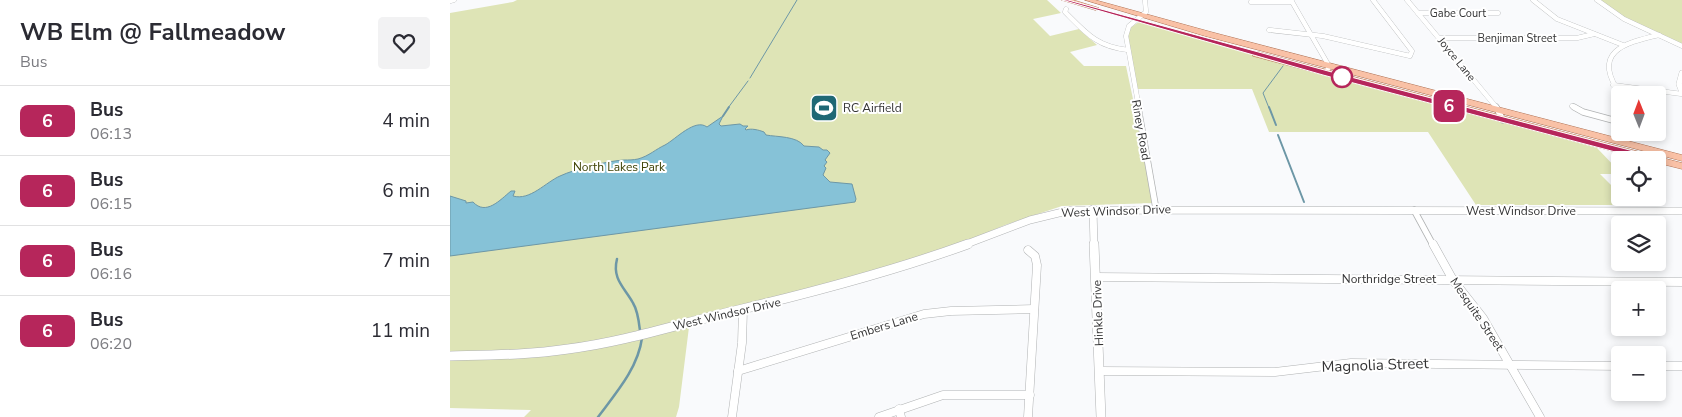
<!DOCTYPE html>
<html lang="en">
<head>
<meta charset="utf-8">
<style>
  body { margin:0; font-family:"Nunito Sans",sans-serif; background:#f2f2f3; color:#2b2b33; height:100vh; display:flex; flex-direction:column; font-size:19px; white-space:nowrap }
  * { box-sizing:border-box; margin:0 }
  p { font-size:16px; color:#7c7c81 }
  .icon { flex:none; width:28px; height:28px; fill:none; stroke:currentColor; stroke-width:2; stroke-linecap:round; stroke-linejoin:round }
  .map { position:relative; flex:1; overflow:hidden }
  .details { display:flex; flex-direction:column; background:#fff; width:450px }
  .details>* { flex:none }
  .badge { padding:0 10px; border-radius:8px; font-size:18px; line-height:32px }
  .needle { width:32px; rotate:359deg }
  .fabs { position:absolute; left:1161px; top:86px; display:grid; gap:10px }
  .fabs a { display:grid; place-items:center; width:55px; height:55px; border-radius:5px; background:#fff; box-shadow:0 2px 8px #0003; font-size:25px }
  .map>.badge { position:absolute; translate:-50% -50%; box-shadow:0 0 0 2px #fff }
  .round { display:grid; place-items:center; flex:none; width:52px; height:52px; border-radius:5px; background:#f2f2f3 }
  .overview { display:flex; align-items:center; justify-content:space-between; height:85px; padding:0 20px }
  h1 { font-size:24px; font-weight:700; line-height:38px }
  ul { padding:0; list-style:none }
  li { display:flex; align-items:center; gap:15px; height:70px; padding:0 20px; border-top:1px solid #e1e1e2 }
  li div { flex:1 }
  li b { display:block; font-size:19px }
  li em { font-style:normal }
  li .badge { min-width:55px; font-weight:700; text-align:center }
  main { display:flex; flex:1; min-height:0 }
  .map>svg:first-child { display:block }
  .green { fill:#dee4b6 }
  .water { fill:#86c2d7; stroke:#6d97a6 }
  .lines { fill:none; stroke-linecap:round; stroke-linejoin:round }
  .stream-far2 { stroke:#6d97a6; stroke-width:1 }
  .stream-far1 { stroke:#6d97a6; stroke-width:2 }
  .stream { stroke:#6d97a6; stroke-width:2.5 }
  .minor-far2-casing { stroke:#b0b2b3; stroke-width:5 }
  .minor-far1-casing { stroke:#b0b2b3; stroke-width:7 }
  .minor-casing { stroke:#b0b2b3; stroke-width:9 }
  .tertiary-far2-casing { stroke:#b0b2b3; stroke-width:6 }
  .tertiary-far1-casing { stroke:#b0b2b3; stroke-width:8 }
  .tertiary-casing { stroke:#b0b2b3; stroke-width:10 }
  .primary-casing { stroke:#b17457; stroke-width:1 }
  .minor-far2 { stroke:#fff; stroke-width:4.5 }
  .minor-far1 { stroke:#fff; stroke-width:5.5 }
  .minor { stroke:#fff; stroke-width:8 }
  .tertiary-far2 { stroke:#fff; stroke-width:5.5 }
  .tertiary-far1 { stroke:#fff; stroke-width:7 }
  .tertiary { stroke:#fff; stroke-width:9 }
  .primary { fill:#f9c1a6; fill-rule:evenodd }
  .line { fill:#b6265b; stroke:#fff }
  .stop-dot { fill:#fff; stroke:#b6265b; stroke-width:2.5 }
  .labels { text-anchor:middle; stroke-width:4; stroke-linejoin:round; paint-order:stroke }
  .far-street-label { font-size:11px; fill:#343435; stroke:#fff }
  .poi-label { font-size:12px; fill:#343435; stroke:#fff; text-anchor:start }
  .street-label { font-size:12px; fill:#343435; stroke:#fff }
  .park-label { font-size:12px; fill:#3d4104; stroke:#fff }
  .near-street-label { font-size:15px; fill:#343435; stroke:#fff }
</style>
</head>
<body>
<main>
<section class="details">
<div class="overview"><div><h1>WB Elm @ Fallmeadow</h1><p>Bus</p></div><a class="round"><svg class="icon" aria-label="heart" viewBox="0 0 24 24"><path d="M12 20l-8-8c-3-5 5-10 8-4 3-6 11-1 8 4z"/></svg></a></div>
<ul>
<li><span class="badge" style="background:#b6265b;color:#fff">6</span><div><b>Bus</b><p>06:13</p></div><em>4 min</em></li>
<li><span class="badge" style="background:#b6265b;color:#fff">6</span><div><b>Bus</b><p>06:15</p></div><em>6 min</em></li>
<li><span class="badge" style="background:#b6265b;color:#fff">6</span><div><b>Bus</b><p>06:16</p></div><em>7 min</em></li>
<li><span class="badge" style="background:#b6265b;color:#fff">6</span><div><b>Bus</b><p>06:20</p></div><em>11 min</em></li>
</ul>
</section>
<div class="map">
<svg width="1232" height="417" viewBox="0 0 1232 417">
  <rect width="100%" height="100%" fill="#f9fafc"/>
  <!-- green -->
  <g class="green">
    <path d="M67,0H597L611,13L583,19L600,36L629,29L647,45L620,52L634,66H676L705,203L612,206L555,225L510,244L390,282L240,319L229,407L226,417H74L81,410L0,408V13L63,2Z"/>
    <path d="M1150,0H1232V45L1174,17Z"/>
    <path d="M689,22L1147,148L1170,172V174H1150L1170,194V198H1173L1180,205H1026L978,132H819L802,89H687L678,37L680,28Z"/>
  </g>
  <!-- water -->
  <path class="water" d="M273,116L269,124L271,126L290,124L293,126H298L295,129L296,130C301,128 309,130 314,132L316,135C327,137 347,136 354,146L369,147L373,150H377L380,153L375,160L377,162L374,166L376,168L373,175L380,182L402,184L406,199L405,202L0,256V196L16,201V203L23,202C36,216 50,200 61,191H65L63,196C80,201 96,182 110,176C125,169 157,161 174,160C179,160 183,160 188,159C199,156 206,149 215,145C226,139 245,118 257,127Z"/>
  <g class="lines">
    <!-- stream-far2 -->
    <g class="stream-far2">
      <path d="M300,78L347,0"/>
      <path d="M278,108L298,81"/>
      <path d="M819,108L813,93L833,66"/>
    </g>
    <!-- stream-far1 -->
    <g class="stream-far1">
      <path d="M819,107L826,125"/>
      <path d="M273,116L279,107"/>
      <path d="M828,135L854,202"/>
    </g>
    <!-- stream -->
    <g class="stream">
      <path d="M167,259C162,279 174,287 183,303C188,311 189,322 190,331"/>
      <path d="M148,417C166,393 188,368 192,338"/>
    </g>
    <!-- minor-far2 casing -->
    <g class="minor-far2-casing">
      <g id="minor-far2">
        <path d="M841,0L879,66L876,73"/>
        <path d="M957,0L1047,108"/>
        <path d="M1083,0L1107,19L1173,45"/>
        <path d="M1147,0L1174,19L1232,46"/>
        <path d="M0,1L4,0"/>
        <path d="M801,2H842"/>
        <path d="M616,9L615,12C636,33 647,47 678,50"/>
        <path d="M968,13H1048"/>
        <path d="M819,30L873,36L960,56L962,51L923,0"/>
        <path d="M989,38H1127L1144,34"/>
        <path d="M1163,85L1232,94"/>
        <path d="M1171,95C1140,52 1174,43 1209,35"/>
        <path d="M1122,106L1126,108"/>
        <path d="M689,108L676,36L679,26L696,12L695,0"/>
      </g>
    </g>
    <!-- minor-far1 casing -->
    <g class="minor-far1-casing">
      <g id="minor-far1">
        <path d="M688,107L706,209"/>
        <path d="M1046,107L1053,120"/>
        <path d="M1124,107L1133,112L1170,122"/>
        <path d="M964,210L983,245"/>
      </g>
    </g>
    <!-- minor casing -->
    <g class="minor-casing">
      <g id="minor">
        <path d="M983,244L1003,280L1033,318L1090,417"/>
        <path d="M578,250L585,256L587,265L578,417"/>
        <path d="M646,277L1232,282"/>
        <path d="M1208,366H1232"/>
        <path d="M288,371L474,314L501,311L584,309"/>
        <path d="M650,371L825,372L901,363L1170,366"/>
        <path d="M449,409L451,417"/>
        <path d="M282,417L292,343L293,310"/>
        <path d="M429,417L493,395H580"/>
      </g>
    </g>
    <!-- tertiary-far2 casing -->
    <g class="tertiary-far2-casing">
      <path id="tertiary-far2" d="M1232,73L1229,84L1232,92"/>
    </g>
    <!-- tertiary-far1 casing -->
    <g class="tertiary-far1-casing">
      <g id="tertiary-far1">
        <path d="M643,209L644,245"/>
        <path d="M514,245L580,220L621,210L1232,211"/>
      </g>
    </g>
    <!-- tertiary casing -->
    <g class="tertiary-casing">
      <g id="tertiary">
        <path d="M644,244L651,417"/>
        <path d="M0,356C39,355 79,355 118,349C174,342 229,324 284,311C364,292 441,272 518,244"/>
      </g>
    </g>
    <!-- primary casing -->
    <g class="primary-casing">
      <g id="primary">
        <path d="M612,0H623L649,8L646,10Z"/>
        <path d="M635,0H645L761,32L1232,155V161L755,36Z"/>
        <path d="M803,52H809L1232,163V169L1208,163V160H1196L803,56Z"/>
      </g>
    </g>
    <!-- minor-far2 -->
    <use href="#minor-far2" class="minor-far2"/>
    <!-- minor-far1 -->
    <use href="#minor-far1" class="minor-far1"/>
    <!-- minor -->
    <use href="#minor" class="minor"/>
    <!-- tertiary-far2 -->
    <use href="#tertiary-far2" class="tertiary-far2"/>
    <!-- tertiary-far1 -->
    <use href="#tertiary-far1" class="tertiary-far1"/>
    <!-- tertiary -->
    <use href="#tertiary" class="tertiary"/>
    <!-- primary -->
    <use href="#primary" class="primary"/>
  </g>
  <!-- line -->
  <path class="line" d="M612,0H618L878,71L1210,158L1212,160L1207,163L873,75Z"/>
  <!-- icons -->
  <defs>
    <g id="stadium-square" transform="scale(1.4375)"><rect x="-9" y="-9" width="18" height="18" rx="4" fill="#1f6875" stroke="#fff"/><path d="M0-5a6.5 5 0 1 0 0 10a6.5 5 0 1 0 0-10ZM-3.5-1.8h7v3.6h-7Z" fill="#fff"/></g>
  </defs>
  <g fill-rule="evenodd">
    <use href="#stadium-square" x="374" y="108"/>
  </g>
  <!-- markers -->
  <circle class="stop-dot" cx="892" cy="77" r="10"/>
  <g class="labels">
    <!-- far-street labels -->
    <g class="far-street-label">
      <text x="1008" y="17">Gabe Court</text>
      <text x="1067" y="42">Benjiman Street</text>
      <text transform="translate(1007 59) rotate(51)" y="4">Joyce Lane</text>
    </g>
    <!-- poi labels -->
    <g class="poi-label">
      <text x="393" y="112">RC Airfield</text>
    </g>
    <!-- street labels -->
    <g class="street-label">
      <text transform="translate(691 130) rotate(80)" y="4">Riney Road</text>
      <text transform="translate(666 211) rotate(-2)" y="4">West Windsor Drive</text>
      <text x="1071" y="215">West Windsor Drive</text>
      <text x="939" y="283">Northridge Street</text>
      <text transform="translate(648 313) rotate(-92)" y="4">Hinkle Drive</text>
      <text transform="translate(277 314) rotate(-13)" y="4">West Windsor Drive</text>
      <text transform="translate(1027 314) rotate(56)" y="4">Mesquite Street</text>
      <text transform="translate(434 326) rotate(-17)" y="4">Embers Lane</text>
    </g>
    <!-- park labels -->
    <g class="park-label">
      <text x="169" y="171">North Lakes Park</text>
    </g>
    <!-- near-street labels -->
    <g class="near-street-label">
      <text transform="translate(925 365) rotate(-2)" y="5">Magnolia Street</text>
    </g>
  </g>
</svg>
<div class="fabs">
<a><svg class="needle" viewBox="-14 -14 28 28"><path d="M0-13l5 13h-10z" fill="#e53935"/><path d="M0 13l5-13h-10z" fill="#7c7c81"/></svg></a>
<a><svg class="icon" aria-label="locate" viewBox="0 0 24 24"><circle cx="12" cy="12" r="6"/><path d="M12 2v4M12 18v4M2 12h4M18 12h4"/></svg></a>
<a><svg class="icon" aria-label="layers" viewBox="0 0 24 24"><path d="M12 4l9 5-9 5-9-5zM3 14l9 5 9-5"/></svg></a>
<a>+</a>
<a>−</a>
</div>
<b class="badge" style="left:999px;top:106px;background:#b6265b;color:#fff">6</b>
</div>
</main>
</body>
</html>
